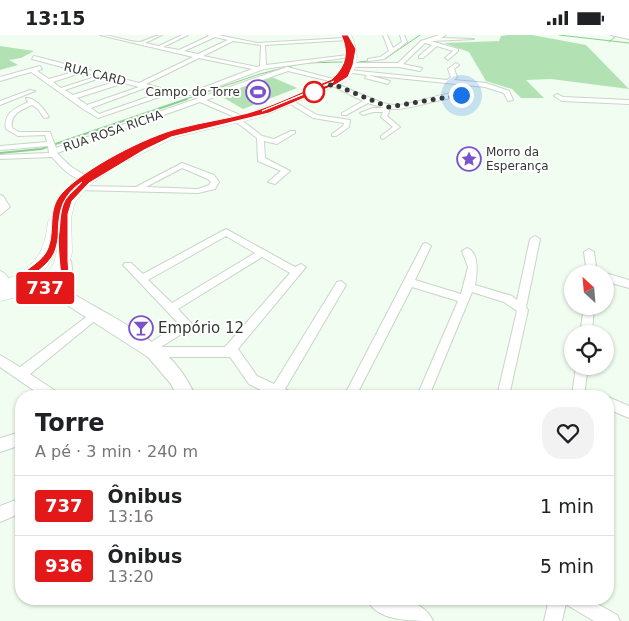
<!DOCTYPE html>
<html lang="pt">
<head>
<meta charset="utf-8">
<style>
  body { margin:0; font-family:"DejaVu Sans",sans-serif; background:#f2f2f2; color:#202124; height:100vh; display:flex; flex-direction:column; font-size:19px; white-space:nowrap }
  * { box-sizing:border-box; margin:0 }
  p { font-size:16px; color:#757577 }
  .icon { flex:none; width:28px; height:28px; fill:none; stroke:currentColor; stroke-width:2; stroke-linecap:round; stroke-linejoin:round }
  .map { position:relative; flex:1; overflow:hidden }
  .drawer { position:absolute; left:15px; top:355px; width:599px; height:215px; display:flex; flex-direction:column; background:#fff; border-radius:20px; box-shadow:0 1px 4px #0004 }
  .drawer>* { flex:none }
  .badge { padding:0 10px; border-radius:4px; font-size:18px; line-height:32px }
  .needle { width:32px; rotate:334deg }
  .buttons { position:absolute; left:564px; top:230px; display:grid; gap:10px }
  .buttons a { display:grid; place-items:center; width:50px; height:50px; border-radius:50%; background:#fff; box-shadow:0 1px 4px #0004; font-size:25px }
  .you { position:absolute; width:25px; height:25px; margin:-12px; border:4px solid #fff; border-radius:50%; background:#1a73e8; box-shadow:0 0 0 8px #1a73e833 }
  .map>.badge { position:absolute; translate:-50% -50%; box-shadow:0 0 0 2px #fff }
  .round { display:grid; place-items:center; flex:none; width:52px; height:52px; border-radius:20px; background:#f2f2f2 }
  .headline { display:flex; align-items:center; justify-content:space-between; height:85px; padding:0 20px }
  h1 { font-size:24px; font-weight:700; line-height:38px }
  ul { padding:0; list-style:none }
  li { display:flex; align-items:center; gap:15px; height:60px; padding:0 20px; border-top:1px solid #e0e0e0 }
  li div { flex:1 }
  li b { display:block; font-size:19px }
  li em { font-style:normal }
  li .badge { min-width:55px; font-weight:700; text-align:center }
  .status { display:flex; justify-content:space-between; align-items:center; height:35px; padding:0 25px; background:#fff; direction:ltr }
  .status svg { height:14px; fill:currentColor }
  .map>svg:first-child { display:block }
  .green { fill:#b2e2b4 }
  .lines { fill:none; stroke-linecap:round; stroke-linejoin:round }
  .stream-far1 { stroke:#8ace8e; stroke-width:1 }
  .stream { stroke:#8ace8e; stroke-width:2 }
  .street-casing { stroke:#c8d5c8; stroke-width:2 }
  .secondary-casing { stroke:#c8d5c8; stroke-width:2 }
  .primary-casing { stroke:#c8d5c8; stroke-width:1 }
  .street { fill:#fff; fill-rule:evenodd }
  .secondary { fill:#fff; fill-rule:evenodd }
  .primary { fill:#fff; fill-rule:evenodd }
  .line { fill:#e31919; stroke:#fff; fill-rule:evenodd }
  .walk { stroke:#333833; stroke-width:5; stroke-dasharray:0 9 }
  .stop-dot { fill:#fff; stroke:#e31919; stroke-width:2.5 }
  .labels { text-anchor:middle; stroke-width:4; stroke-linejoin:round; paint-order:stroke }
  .far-street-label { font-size:12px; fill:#333833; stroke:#fff }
  .far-poi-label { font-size:12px; fill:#333833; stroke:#fff; text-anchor:end }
  .poi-label { font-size:15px; fill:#333833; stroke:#fff; text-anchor:start }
</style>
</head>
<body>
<div class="status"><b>13:15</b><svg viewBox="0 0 49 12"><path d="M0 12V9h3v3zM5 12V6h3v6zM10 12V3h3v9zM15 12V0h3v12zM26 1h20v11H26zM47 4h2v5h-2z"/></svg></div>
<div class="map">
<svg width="629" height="586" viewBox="0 0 629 586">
  <rect width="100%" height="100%" fill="#f0fdf0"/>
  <!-- green -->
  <g class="green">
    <path d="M508,0H532L586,10L629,54L551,44L526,45L544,63H521L512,54L486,46L469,17L444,8L499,6L501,1Z"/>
    <path d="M0,11L34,16L21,23L9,25L18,30L0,35Z"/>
    <path d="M272,42L297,53L243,74L219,60Z"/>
  </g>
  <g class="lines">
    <!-- stream-far1 -->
    <g class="stream-far1">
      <path d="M559,0L629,8"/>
      <path d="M609,7L617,0"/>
      <path d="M359,27L385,24L420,0"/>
      <path d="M305,28L342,27"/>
      <path d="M183,65L260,39L299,29"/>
    </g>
    <!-- stream -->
    <path class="stream" d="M0,118L41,114L187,64"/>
    <!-- street casing -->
    <g class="street-casing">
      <g id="street">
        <path d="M100,0C112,0 129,7 139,7C147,6 154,0 162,0L145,8L159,11L182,0H188L163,12L179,15L209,1L208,0H218L257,8L345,3L347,5L265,10L266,30L348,20L351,22L264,34L200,58L179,62L168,59L98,83L83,74L31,37L0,46V42L40,31L42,34L37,36L49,44L77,36L32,24L34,21L139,48L193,22ZM215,2L228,5L198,19L184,16ZM233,6L261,10L260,31L257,32L203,21ZM199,23L252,34L197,55L179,58L146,49ZM83,37L98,41L61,53L53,47ZM103,42L117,46L73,60L65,55ZM124,48L139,52L87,70L77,63ZM145,53L162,57L99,79L91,73Z"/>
        <path d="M383,0H387L393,13L402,7L400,0H404L407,7L384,24L368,26V24L380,22L389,16Z"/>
        <path d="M439,0H446L441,3L474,4L431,6L458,14V16L448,25L445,23L453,16L437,11L423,23H419V21L432,10L425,8L403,29L422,33L420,36L399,32H355L352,30L355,28H398L421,6Z"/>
        <path d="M456,28L459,30L454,34L457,42L454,45L486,48L509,56L513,65L508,66L504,58L485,52L368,40L390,46L388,49L365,43L367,40L346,37L349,35L447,45L451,42L448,34Z"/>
        <path d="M287,32L337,45L334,47L288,36L206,65L242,81V83L240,84L262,101L274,104L291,96H295V98L277,109L264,106L265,123L290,136L275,149L268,147L281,136L258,126L257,103L235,86L234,85L237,83L200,67L57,118L70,131L86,141V145C73,146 60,131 52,122L0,124V120L49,118L48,111L0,115V111L47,107L45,100L18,101L6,94C3,78 16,73 28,67L26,63C36,63 44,74 49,82L44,83L38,74L32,70C21,75 10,79 12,93L19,97H50L56,113Z"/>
        <path d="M331,48H335C347,53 359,59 371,63C379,66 384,70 396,70C417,71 454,50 472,61C467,64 459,62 453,63C432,65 412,75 390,74L387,81L400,92L383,104L381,103V101L393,92L381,82L383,77H373L363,80L360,78L373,73H384L368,68L346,80H342V78L363,66L331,50Z"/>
        <path d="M30,55L35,56L0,70V66Z"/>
        <path d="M557,59L563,62L629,65V69L562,66L554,61Z"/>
        <path d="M289,66H293L317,80L350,85L349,92L336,101H332V99L343,91L344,88L313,83L289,68Z"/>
        <path d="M182,128L214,140L219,147L215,154L198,158L79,155L75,153L79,151L136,152ZM182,133L208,144L211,147L209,150L198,154L146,152Z"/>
        <path d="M0,160L3,161L10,172L0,180Z"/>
        <path d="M226,194L295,232L301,229L306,232L238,314L257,341L274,349L337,247L341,246L346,250L285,354L291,357L292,361H272L249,349L230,322H154L145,317L143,314L145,311L179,289L125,232L123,230L125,228H131L143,239ZM226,201L255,218L172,268L148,245ZM262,222L290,238L225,312H161L191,293L193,290L178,274Z"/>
        <path d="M535,201L540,204L526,272L528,275L509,361H497L517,276L504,267L472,257L429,361H417L458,266L412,252L356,361H344L423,209L426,208L431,211L415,245L461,259L468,232L462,216L467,213C480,218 477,239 475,250L512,261L517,265L530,204Z"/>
        <path d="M589,214L594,217L597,239H587L584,217Z"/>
        <path d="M0,236C6,238 10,245 13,250L12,253H4L0,247Z"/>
        <path d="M605,238L629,245V253L605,246Z"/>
        <path d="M584,271H594L592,299H580Z"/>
        <path d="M93,277L98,281L97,284L30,339L57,357L58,361H42L0,332V320L20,332Z"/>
        <path d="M576,331H588L584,361H572Z"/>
        <path d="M608,362L629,371V383L608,374Z"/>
        <path d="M21,397V410L0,417V403Z"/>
        <path d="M21,463V478L0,487V471Z"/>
        <path d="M549,564H589L617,580L620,586H594L567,570L566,568L562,586H544Z"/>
      </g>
    </g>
    <!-- secondary casing -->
    <g class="secondary-casing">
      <g id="secondary">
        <path d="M611,0H629V4Z"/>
        <path d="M64,221L71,226L75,260C120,287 175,310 195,361H177L171,349L148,322L53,261L24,258L21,254L24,250C36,246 47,248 59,252L57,226Z"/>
        <path d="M367,564C390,564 422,561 433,586C410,586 376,586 367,564Z"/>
      </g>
    </g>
    <!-- primary casing -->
    <g class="primary-casing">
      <path id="primary" d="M343,0H351C359,16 360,34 345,47L261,82L176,102L114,132L89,151L75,167L71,183L72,217L69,230L62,243L46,255L0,266V247C33,235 44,221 48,187L50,184L57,183C62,140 141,105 178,95C201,88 226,86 249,79C278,71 308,59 334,45C352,35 351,17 343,0ZM57,214C55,234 45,245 25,249L46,233Z"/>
    </g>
    <!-- street -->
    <use href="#street" class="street"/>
    <!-- secondary -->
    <use href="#secondary" class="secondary"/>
    <!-- primary -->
    <use href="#primary" class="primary"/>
  </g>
  <!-- line -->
  <path class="line" d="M341,0H348L356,14L353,30L348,42L335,50L269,78L171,102L144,115L89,148L72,166L68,179V226L71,265H65L51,258L22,255L19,243C27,232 43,227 48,213C55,195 47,175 61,159C84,133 147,101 180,93C203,87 226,84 248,78C276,70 305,55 332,44C346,31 349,17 341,0ZM334,46L332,48L262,76ZM82,147C77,153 69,159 65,165C53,184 60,234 63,256L53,252L29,249L28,244C38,236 53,226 56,213C64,185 53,167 82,147Z"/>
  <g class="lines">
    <!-- walk -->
    <path class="walk" d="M314,57L333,49L388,72L461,60"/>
  </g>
  <!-- icons -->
  <defs>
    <g id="stadium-ring" transform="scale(1.25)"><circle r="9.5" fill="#fff" stroke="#7c52cb" stroke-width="1.5"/><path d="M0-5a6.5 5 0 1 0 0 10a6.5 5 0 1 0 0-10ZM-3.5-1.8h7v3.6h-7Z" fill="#7c52cb"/></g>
    <g id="sight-ring" transform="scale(1.25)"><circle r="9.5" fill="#fff" stroke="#7c52cb" stroke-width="1.5"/><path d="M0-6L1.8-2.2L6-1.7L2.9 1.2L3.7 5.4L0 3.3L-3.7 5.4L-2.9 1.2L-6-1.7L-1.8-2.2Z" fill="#7c52cb"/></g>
    <g id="bar-ring" transform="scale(1.25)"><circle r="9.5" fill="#fff" stroke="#7c52cb" stroke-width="1.5"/><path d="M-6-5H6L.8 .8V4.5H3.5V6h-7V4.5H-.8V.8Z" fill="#7c52cb"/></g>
  </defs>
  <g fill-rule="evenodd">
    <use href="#stadium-ring" x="258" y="57"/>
    <use href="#sight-ring" x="469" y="124"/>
    <use href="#bar-ring" x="141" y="293"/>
  </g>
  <!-- markers -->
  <circle class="stop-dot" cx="314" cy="57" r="10"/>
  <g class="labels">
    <!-- far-street labels -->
    <g class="far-street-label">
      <text transform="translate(95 39) rotate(14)" y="4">RUA CARD</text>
      <text transform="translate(113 96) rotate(-19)" y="4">RUA ROSA RICHA</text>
    </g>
    <!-- far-poi labels -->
    <g class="far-poi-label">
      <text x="240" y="61">Campo do Torre</text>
      <text x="486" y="121" text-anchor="start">Morro da<tspan x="486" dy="14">Esperança</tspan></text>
    </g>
    <!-- poi labels -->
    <g class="poi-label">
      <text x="158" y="298">Empório 12</text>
    </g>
  </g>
</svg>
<div class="buttons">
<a><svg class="needle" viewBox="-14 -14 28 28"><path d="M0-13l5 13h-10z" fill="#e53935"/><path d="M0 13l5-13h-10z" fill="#757577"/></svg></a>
<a><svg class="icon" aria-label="locate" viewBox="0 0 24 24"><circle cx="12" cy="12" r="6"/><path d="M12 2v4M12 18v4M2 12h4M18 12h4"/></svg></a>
</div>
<div class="you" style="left:461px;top:60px"></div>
<b class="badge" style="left:45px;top:253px;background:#e31919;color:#fff">737</b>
<section class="drawer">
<div class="headline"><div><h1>Torre</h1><p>A pé · 3 min · 240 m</p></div><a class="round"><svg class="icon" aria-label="heart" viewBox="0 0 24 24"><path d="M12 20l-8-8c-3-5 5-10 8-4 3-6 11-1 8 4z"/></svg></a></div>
<ul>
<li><span class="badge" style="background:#e31919;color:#fff">737</span><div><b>Ônibus</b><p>13:16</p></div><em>1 min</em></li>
<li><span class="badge" style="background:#e31919;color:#fff">936</span><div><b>Ônibus</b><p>13:20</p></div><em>5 min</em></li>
</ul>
</section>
</div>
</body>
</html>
